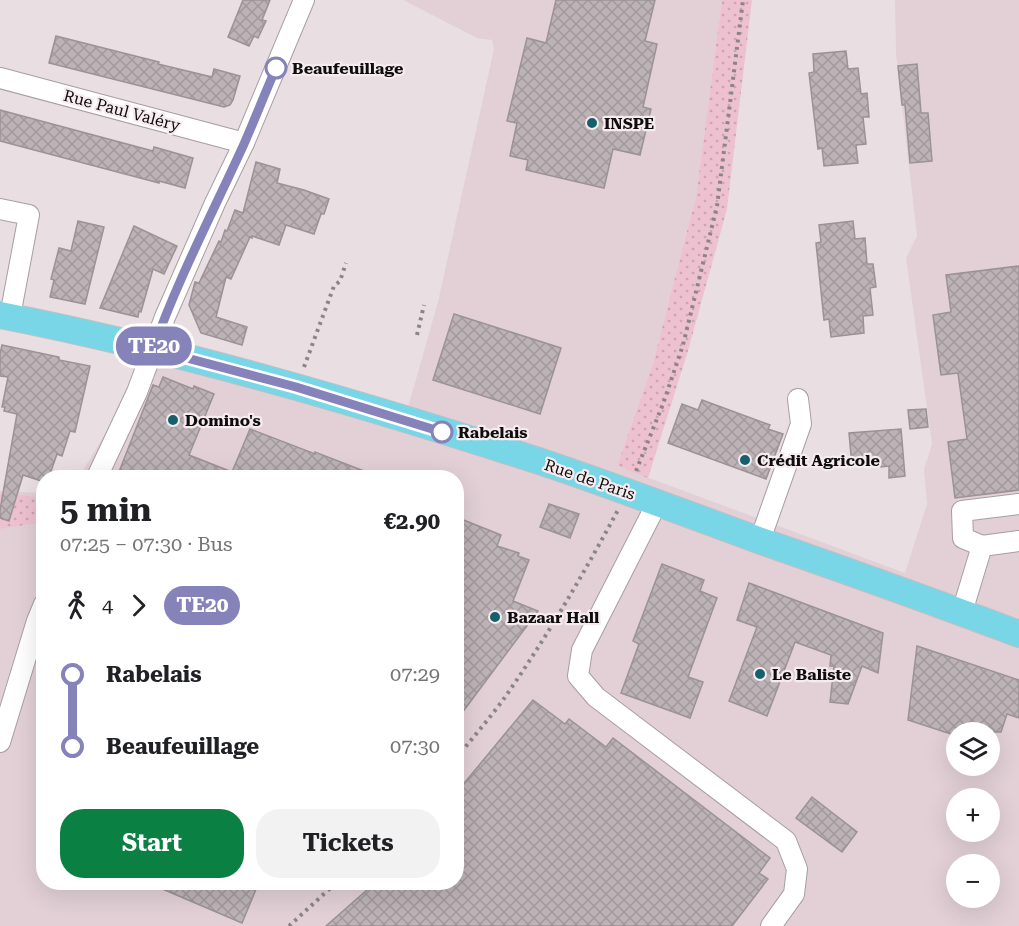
<!DOCTYPE html>
<html lang="en">
<head>
<meta charset="utf-8">
<style>
  body { margin:0; font-family:"Roboto Serif",serif; background:#f2f2f2; color:#202124; height:100vh; display:flex; flex-direction:column; font-size:22px; white-space:nowrap }
  * { box-sizing:border-box; margin:0 }
  p { font-size:20px; color:#757577 }
  .icon { flex:none; width:33px; height:33px; fill:none; stroke:currentColor; stroke-width:2; stroke-linecap:round; stroke-linejoin:round }
  .map { position:relative; flex:1; overflow:hidden }
  .sheet { position:absolute; left:36px; top:470px; width:428px; height:420px; display:flex; flex-direction:column; background:#fff; border-radius:24px; box-shadow:0 6px 24px #0002 }
  .sheet>* { flex:none }
  .badge { padding:0 12px; border-radius:20px; font-size:21px; line-height:39px }
  .controls { position:absolute; left:946px; top:722px; display:grid; gap:12px }
  .controls a { display:grid; place-items:center; width:54px; height:54px; border-radius:50%; background:#fff; box-shadow:0 6px 24px #0002; font-size:30px }
  .map>.badge { position:absolute; translate:-50% -50%; box-shadow:0 0 0 3px #fff }
  .legs { display:flex; align-items:center; gap:9px; height:66px; padding:0 24px; font-size:20px }
  .legs p { margin-inline-start:auto }
  .headline { display:flex; align-items:center; justify-content:space-between; height:102px; padding:0 24px }
  h1 { font-size:33px; font-weight:700; line-height:45px }
  .primary-button { display:flex; gap:12px; margin-top:auto; padding:12px 24px }
  .primary-button a { flex:1; height:69px; border-radius:24px; background:#0b8043; color:#fff; font-size:24px; font-weight:700; line-height:69px; text-align:center }
  .primary-button a+a { background:#f2f2f2; color:#202124 }
  ul { padding:0 24px; list-style:none }
  li { display:flex; align-items:center; gap:21px; height:72px; font-size:22px }
  li i { display:grid; place-items:center; width:9px; height:100%; margin:0 8px; background:currentColor }
  li i::after { content:''; width:15px; height:15px; margin:-8px; border:4px solid; border-radius:50%; background:#fff }
  li p { margin-inline-start:auto }
  li:first-child i { background:linear-gradient(#0000 50%,currentColor 0) }
  li:last-child i { background:linear-gradient(currentColor 50%,#0000 0) }
  .map>svg:first-child { display:block }
  .built { fill:#e2d0d6; fill-rule:evenodd }
  .grass { fill:url(#grass-dots) }
  .building { fill:url(#building-cross-hatch); stroke:#9b9295; stroke-width:1.5 }
  .lines { fill:none; stroke-linecap:round; stroke-linejoin:round }
  .minor-casing { stroke:#a79ea1; stroke-width:22 }
  .major-casing { stroke:#c1c0c0; stroke-width:28 }
  .path { stroke:#8c8587; stroke-width:4; stroke-dasharray:3 4.5; stroke-linecap:butt }
  .minor { stroke:#fff; stroke-width:20 }
  .major { stroke:#79d6e7; stroke-width:26 }
  .line-1-casing { stroke:#fff; stroke-width:14 }
  .line-1 { stroke:#8683bb; stroke-width:9 }
  .stop-1-dot { fill:#fff; stroke:#8683bb; stroke-width:3 }
  .poi-dot { fill:#16606e; stroke:#f6ecef; stroke-width:2 }
  .labels { text-anchor:middle; stroke-width:4.5; stroke-linejoin:round; paint-order:stroke }
  .stop-label { font-size:16px; font-weight:bold; fill:#0f0c0d; stroke:#f6ecef; text-anchor:start }
  .street-label { font-size:16px; fill:#0f0c0d; stroke:#f6ecef }
  .poi-label { font-size:16px; font-weight:bold; fill:#0f0c0d; stroke:#f6ecef; text-anchor:start }
</style>
</head>
<body>
<div class="map">
<svg width="1019" height="926" viewBox="0 0 1019 926">
  <defs>
    <pattern id="grass-dots" width="8" height="8" patternUnits="userSpaceOnUse" patternTransform="scale(1.5)"><rect width="8" height="8" fill="#eec1d1"/><path d="M2 2h.1M6 6h.1" fill="none" stroke="#cba5b2" stroke-width="1.8" stroke-linecap="round"/></pattern>
    <pattern id="building-cross-hatch" width="8" height="8" patternUnits="userSpaceOnUse" patternTransform="scale(1.5)"><rect width="8" height="8" fill="#bdb3b6"/><path d="M0 0l8 8M0 8l8-8" fill="none" stroke="#a1999b"/></pattern>
  </defs>
  <rect width="100%" height="100%" fill="#e9dfe2"/>
  <!-- built -->
  <path class="built" d="M403,0H722L696,196L653,363L617,466L905,573L927,504L924,469L932,444L906,258L917,236L896,54L895,0H1019V926H0V491L43,493L44,882H456V477H79L152,356L401,432L438,302L494,49L492,40L477,38ZM957,732H990V765H957ZM957,798H990V831H957ZM957,864H990V897H957Z"/>
  <!-- grass -->
  <g class="grass">
    <path d="M722,0H752L727,209L688,351L648,478L617,466L653,363L696,196Z"/>
    <path d="M3,493L43,498V522L0,529V494Z"/>
  </g>
  <!-- building -->
  <g class="building">
    <path d="M243,0H270L262,20L266,21L258,38L254,36L249,46L228,37Z"/>
    <path d="M556,0H655L645,41L657,44L643,107L651,109L640,155L613,149L604,188L526,170L528,160L510,156L517,123L507,121L527,38L546,43Z"/>
    <path d="M56,36L159,62L158,64L212,77L214,69L240,76L233,100L230,105L224,107L49,63Z"/>
    <path d="M846,51L848,69L858,68L861,94L867,93L869,117H863L866,144L856,145L858,163L824,166L822,148L818,149L809,73L814,72L813,54Z"/>
    <path d="M917,64L921,113H928L932,161L910,163L905,105H902L898,66Z"/>
    <path d="M0,110L153,151L154,147L193,158L185,188L159,181V183L0,141Z"/>
    <path d="M256,162L280,169L277,183L304,190L329,199L324,214H321L314,234L286,225L279,245L252,236V238L250,237L231,279L226,277L216,317L247,327L242,345L201,333L189,305L195,282L199,283L219,241L221,242L225,230L227,231L235,210L243,213Z"/>
    <path d="M78,221L104,227L85,304L50,297L54,280L51,279L59,248L71,251Z"/>
    <path d="M853,221L855,239L865,238L867,264H873L876,287L870,288L873,315L863,316L864,333L831,337L829,319L824,320L816,243L821,242L819,225Z"/>
    <path d="M134,226L177,246L164,274L153,269L141,312L139,311L138,317L100,308Z"/>
    <path d="M1019,266V490L955,498L948,442L967,439L958,373L941,375L933,315L951,312L946,275Z"/>
    <path d="M454,314L561,348L540,414L433,380Z"/>
    <path d="M2,345L59,357V360L90,366L75,432L70,431L62,456L57,454L49,477H44V482L23,475L9,521L0,518V510L17,414L4,411L5,407H2L8,377L0,376V354Z"/>
    <path d="M163,377L193,389L194,386L214,394L189,455L232,472L250,429L315,454V452L377,476V477H117L153,385L159,387Z"/>
    <path d="M702,400L770,425L768,429L783,434L766,479L668,443L682,404L698,410Z"/>
    <path d="M926,409L928,427L910,429L908,410Z"/>
    <path d="M901,429L905,476L889,478V466L881,467V464L852,466L849,433Z"/>
    <path d="M549,504L579,514L570,538L540,527Z"/>
    <path d="M456,517L501,535L497,546L519,553L518,556L529,560L513,601L538,611L456,721Z"/>
    <path d="M662,564L704,580L700,591L717,598L688,677L703,682L690,718L621,693L639,644L633,641Z"/>
    <path d="M749,583L883,633L878,673L862,666L848,704L830,702L834,666H830L831,655L795,642L767,716L729,701L757,627L737,620Z"/>
    <path d="M917,646L1019,680V718L1007,714L1001,732H957V736L908,720Z"/>
    <path d="M533,700L565,724L569,719L606,747L613,738L770,858L759,873L768,879L732,926H326L376,882H456V793Z"/>
    <path d="M812,797L857,832L842,852L796,818Z"/>
    <path d="M146,882H259L242,923Z"/>
  </g>
  <g class="lines">
    <!-- minor casing -->
    <g class="minor-casing">
      <g id="minor">
        <path d="M0,78L244,143"/>
        <path d="M0,209L29,215L10,316"/>
        <path d="M97,477L137,392L165,317L215,203L244,143L304,0"/>
        <path d="M657,503L582,650L578,676L596,697L786,841L797,869L794,894L771,926"/>
        <path d="M760,540L801,424L798,399"/>
        <path d="M982,546L963,538L962,511L1019,504"/>
        <path d="M962,612L982,546L1019,541"/>
        <path d="M0,742L37,621L44,604"/>
      </g>
    </g>
    <!-- major casing -->
    <g class="major-casing">
      <path id="major" d="M0,315C183,351 362,404 539,461C614,486 687,514 761,541C847,571 934,602 1019,634"/>
    </g>
    <!-- path -->
    <g class="path">
      <path d="M417,335L424,305"/>
      <path d="M304,367L334,286L340,281L346,263"/>
      <path d="M636,471L663,404L683,345L717,206L743,0"/>
      <path d="M456,758C472,739 488,720 503,700C545,640 583,575 618,510"/>
      <path d="M289,926L337,882"/>
    </g>
    <!-- minor -->
    <use href="#minor" class="minor"/>
    <!-- major -->
    <use href="#major" class="major"/>
  </g>
  <g class="lines">
    <!-- line-1 casing -->
    <g class="line-1-casing">
      <path id="line-1" d="M276,68C265,93 255,119 244,144C213,212 178,279 153,349L296,387L442,432"/>
    </g>
    <!-- line-1 -->
    <use href="#line-1" class="line-1"/>
  </g>
  <!-- markers -->
  <g class="stop-1-dot">
    <circle cx="276" cy="68" r="10"/>
    <circle cx="442" cy="432" r="10"/>
  </g>
  <g class="poi-dot">
    <circle cx="592" cy="123" r="6"/>
    <circle cx="173" cy="420" r="6"/>
    <circle cx="745" cy="460" r="6"/>
    <circle cx="495" cy="617" r="6"/>
    <circle cx="760" cy="674" r="6"/>
  </g>
  <g class="labels">
    <!-- stop labels -->
    <g class="stop-label">
      <text x="292" y="74">Beaufeuillage</text>
      <text x="458" y="438">Rabelais</text>
    </g>
    <!-- street labels -->
    <g class="street-label">
      <text transform="translate(122 110) rotate(15)" y="6">Rue Paul Valéry</text>
      <text transform="translate(590 479) rotate(19)" y="6">Rue de Paris</text>
    </g>
    <!-- poi labels -->
    <g class="poi-label">
      <text x="604" y="129">INSPE</text>
      <text x="185" y="426">Domino's</text>
      <text x="757" y="466">Crédit Agricole</text>
      <text x="507" y="623">Bazaar Hall</text>
      <text x="772" y="680">Le Baliste</text>
    </g>
  </g>
</svg>
<div class="controls">
<a><svg class="icon" aria-label="layers" viewBox="0 0 24 24"><path d="M12 4l9 5-9 5-9-5zM3 14l9 5 9-5"/></svg></a>
<a>+</a>
<a>−</a>
</div>
<b class="badge" style="left:154px;top:346px;background:#8683bb;color:#fff">TE20</b>
<section class="sheet">
<div class="headline"><div><h1>5 min</h1><p>07:25 – 07:30 · Bus</p></div><b>€2.90</b></div>
<div class="legs"><svg class="icon" aria-label="walk" viewBox="0 0 24 24"><circle cx="13" cy="4" r="2"/><path d="M13 8l-2 6 4 7M11 14l-3 7M7 12l3-4h3l4 4"/></svg>4<svg class="icon" aria-label="forward" viewBox="0 0 24 24"><path d="M9 5l7 7-7 7"/></svg><b class="badge" style="background:#8683bb;color:#fff">TE20</b></div>
<ul>
<li><i style="color:#8683bb"></i><b>Rabelais</b><p>07:29</p></li>
<li><i style="color:#8683bb"></i><b>Beaufeuillage</b><p>07:30</p></li>
</ul>
<div class="primary-button"><a>Start</a><a>Tickets</a></div>
</section>
</div>
</body>
</html>
